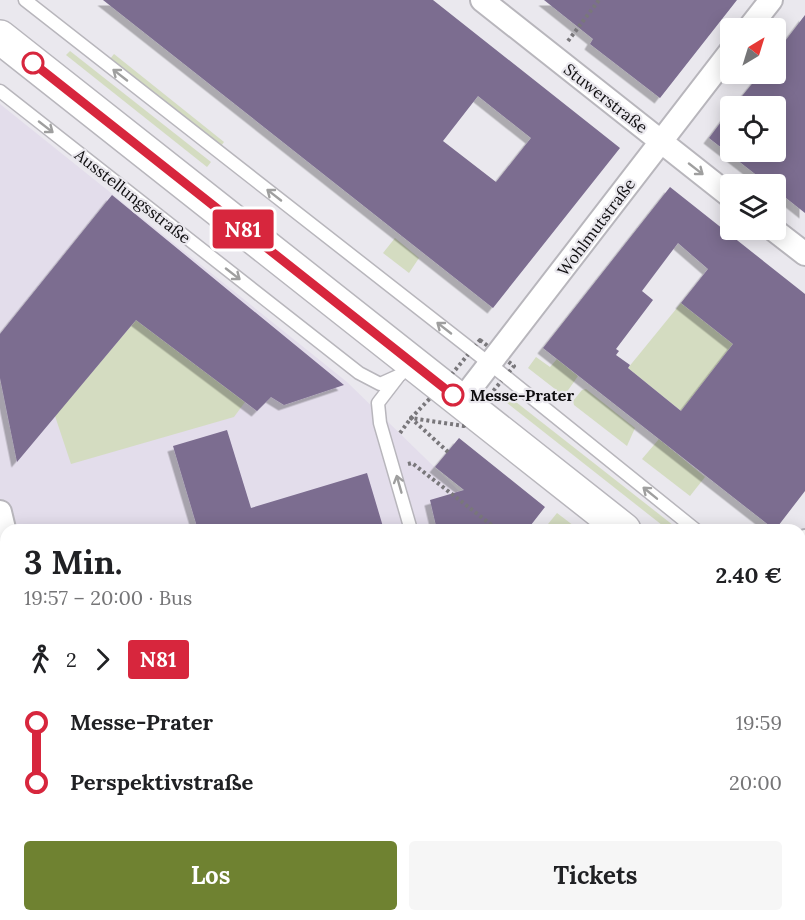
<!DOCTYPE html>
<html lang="de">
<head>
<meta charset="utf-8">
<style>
  body { margin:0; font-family:Lora,serif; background:#f6f6f6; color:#202124; height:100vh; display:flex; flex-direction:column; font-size:22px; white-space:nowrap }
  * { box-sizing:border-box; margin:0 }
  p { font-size:20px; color:#757577 }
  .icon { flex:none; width:33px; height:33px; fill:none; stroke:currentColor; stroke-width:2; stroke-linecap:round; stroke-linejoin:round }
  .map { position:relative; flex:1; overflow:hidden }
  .details { position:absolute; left:0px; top:524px; width:806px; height:398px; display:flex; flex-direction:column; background:#fff; border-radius:18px 18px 0 0; box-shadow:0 3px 15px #0003 }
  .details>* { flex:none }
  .badge { padding:0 12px; border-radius:4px; font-size:21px; line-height:39px }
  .needle { width:39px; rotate:38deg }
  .buttons { position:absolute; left:720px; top:18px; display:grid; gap:12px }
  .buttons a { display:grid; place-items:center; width:66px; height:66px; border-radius:6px; background:#fff; box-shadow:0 3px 15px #0003; font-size:30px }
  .map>.badge { position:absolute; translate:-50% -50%; box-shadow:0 0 0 3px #fff }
  .legs { display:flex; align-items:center; gap:9px; height:66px; padding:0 24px; font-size:20px }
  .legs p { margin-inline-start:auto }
  .summary { display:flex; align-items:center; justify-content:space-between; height:102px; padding:0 24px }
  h1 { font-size:33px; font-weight:700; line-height:45px }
  .primary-button { display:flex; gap:12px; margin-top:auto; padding:12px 24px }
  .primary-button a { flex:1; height:69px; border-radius:6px; background:#6f8231; color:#fff; font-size:24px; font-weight:700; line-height:69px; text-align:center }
  .primary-button a+a { background:#f6f6f6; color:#202124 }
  ul { padding:0 24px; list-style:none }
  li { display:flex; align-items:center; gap:21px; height:60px; font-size:22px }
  li i { display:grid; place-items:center; width:9px; height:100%; margin:0 8px; background:currentColor }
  li i::after { content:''; width:15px; height:15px; margin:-8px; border:4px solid; border-radius:50%; background:#fff }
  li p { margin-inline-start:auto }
  li:first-child i { background:linear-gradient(#0000 50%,currentColor 0) }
  li:last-child i { background:linear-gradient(currentColor 50%,#0000 0) }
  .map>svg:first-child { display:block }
  .built { fill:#e3ddeb }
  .green { fill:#d4dcc1 }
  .building { fill:#7c6d90; fill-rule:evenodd; filter:url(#shadow) }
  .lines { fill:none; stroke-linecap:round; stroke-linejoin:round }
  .service-casing { stroke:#b8b6bc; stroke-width:15 }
  .minor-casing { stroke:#b8b6bc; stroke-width:26 }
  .secondary-casing { stroke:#b8b6bc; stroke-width:36 }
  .path { stroke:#79777b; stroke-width:4; stroke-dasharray:3 3; stroke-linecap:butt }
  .service { stroke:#fff; stroke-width:12 }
  .minor { stroke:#fff; stroke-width:22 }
  .secondary { stroke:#fff; stroke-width:33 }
  .oneway { stroke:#9f9f9f }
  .line-1-casing { stroke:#fff; stroke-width:14 }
  .line-1 { stroke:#d7263d; stroke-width:9 }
  .stop-1-dot { fill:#fff; stroke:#d7263d; stroke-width:3 }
  .labels { text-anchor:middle; stroke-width:4.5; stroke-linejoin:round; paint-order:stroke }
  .street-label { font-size:16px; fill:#0f0e10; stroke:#eae8ee }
  .stop-label { font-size:16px; font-weight:bold; fill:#0f0e10; stroke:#eae8ee; text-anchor:start }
</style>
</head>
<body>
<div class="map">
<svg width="805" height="920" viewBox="0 0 805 920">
  <defs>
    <filter id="shadow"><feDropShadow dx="-5.5" dy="5.5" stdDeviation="0" flood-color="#0004"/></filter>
  </defs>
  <rect width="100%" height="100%" fill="#eae8ee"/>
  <!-- built -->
  <path class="built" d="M0,104L347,382L498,529L6,530V915H477V920H0Z"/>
  <!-- green -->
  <g class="green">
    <path d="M70,51L211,162L207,167L66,55Z"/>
    <path d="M114,54L224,142L221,146L110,59Z"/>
    <path d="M395,238L419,258L409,273L383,253Z"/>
    <path d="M681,303L733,344L681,411L628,368Z"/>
    <path d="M136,320L245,402L234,417L71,464L55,416Z"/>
    <path d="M536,357L550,367L557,359L578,376L564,396L528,368Z"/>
    <path d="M586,389L635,428L627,446L574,405L573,401L582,390Z"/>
    <path d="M507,395L678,529H667L502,399Z"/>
    <path d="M659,439L705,477L690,496L642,459Z"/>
    <path d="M557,513L578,529H544Z"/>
    <path d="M800,704L805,708V757L800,752Z"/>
    <path d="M519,915H687L691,920H516Z"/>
  </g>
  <!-- building -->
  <g class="building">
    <path d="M103,0H433L620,148L493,308ZM478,96L531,138L496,182L443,141Z"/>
    <path d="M544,0H737L660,98L590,44L593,39Z"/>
    <path d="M805,15V213L776,190V184H768L709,138L730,110V152H776V106H734L760,74H776V53Z"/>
    <path d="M670,187L805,294V491L775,530L543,348ZM678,243L708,269L681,303L733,344L681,411L628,368L630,365L616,355L619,351L616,349L653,300L642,291Z"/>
    <path d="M112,195L344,385L284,405L271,397L257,411L136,320L17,462L0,378V334Z"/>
    <path d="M227,430L251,508L367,473L384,530H198L173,446Z"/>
    <path d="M459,438L545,507L527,530H437L430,500L464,490L435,467Z"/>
  </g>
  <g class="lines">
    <!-- service casing -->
    <g class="service-casing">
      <g id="service">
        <path d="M25,0L490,364L696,530"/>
        <path d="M0,91L359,373L380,384L400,375"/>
        <path d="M398,377L378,403L380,423L411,530"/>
        <path d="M800,611L805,616"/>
      </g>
    </g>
    <!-- minor casing -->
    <g class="minor-casing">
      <g id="minor">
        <path d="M482,0L730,196"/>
        <path d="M749,28L771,0"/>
        <path d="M774,230L805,254"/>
        <path d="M461,401L730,52"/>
        <path d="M0,512L6,537"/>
        <path d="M800,548L805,541"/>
        <path d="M97,915L98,920"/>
        <path d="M475,920L476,915"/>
        <path d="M496,920L499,915"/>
      </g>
    </g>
    <!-- secondary casing -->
    <g class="secondary-casing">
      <g id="secondary">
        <path d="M0,37L624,530"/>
        <path d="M800,668L805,672"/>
      </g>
    </g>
    <!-- path -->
    <g class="path">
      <path d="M568,41L599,0"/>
      <path d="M480,340L514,366L464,426L411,418L442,386Z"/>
      <path d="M400,433L411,418L448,452"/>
      <path d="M408,464L412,463L498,530"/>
      <path d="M800,765L805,769"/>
      <path d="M590,915L593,920"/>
    </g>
    <!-- service -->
    <use href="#service" class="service"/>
    <!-- minor -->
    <use href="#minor" class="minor"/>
    <!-- secondary -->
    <use href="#secondary" class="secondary"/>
  </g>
  <!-- one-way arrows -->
  <defs><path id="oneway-shaft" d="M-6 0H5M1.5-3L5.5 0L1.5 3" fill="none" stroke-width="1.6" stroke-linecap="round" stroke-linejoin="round" transform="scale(1.5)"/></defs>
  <g class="oneway">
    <use href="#oneway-shaft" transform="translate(120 75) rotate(-142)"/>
    <use href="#oneway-shaft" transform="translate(46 127) rotate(38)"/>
    <use href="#oneway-shaft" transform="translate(696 169) rotate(38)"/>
    <use href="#oneway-shaft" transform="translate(274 195) rotate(-142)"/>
    <use href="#oneway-shaft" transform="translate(233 274) rotate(38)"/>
    <use href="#oneway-shaft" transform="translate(444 328) rotate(-142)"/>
    <use href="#oneway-shaft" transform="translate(399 484) rotate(-106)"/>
    <use href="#oneway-shaft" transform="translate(650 493) rotate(-141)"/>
  </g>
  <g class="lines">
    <!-- line-1 casing -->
    <g class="line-1-casing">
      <path id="line-1" d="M33,63L453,395"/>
    </g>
    <!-- line-1 -->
    <use href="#line-1" class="line-1"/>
  </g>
  <!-- markers -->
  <g class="stop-1-dot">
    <circle cx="33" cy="63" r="10"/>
    <circle cx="453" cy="395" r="10"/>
  </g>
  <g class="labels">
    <!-- street labels -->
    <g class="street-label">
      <text transform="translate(606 98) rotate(38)" y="6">Stuwerstraße</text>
      <text transform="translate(133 196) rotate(38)" y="6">Ausstellungsstraße</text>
      <text transform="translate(596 227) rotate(-53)" y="6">Wohlmutstraße</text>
    </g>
    <!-- stop labels -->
    <g class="stop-label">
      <text x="470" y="401">Messe-Prater</text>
    </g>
  </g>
</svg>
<div class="buttons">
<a><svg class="needle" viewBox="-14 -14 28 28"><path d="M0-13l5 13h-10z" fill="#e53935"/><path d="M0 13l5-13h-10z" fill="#757577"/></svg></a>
<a><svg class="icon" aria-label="locate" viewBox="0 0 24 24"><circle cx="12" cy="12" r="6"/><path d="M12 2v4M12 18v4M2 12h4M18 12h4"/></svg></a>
<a><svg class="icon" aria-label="layers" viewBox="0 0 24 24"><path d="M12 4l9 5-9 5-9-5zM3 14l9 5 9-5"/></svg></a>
</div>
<b class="badge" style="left:243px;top:229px;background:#d7263d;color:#fff">N81</b>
<section class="details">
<div class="summary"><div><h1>3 Min.</h1><p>19:57 – 20:00 · Bus</p></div><b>2.40 €</b></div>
<div class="legs"><svg class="icon" aria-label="walk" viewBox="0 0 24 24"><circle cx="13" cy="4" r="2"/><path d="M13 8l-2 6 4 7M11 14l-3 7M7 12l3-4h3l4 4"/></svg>2<svg class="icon" aria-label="forward" viewBox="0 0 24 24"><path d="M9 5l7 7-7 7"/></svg><b class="badge" style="background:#d7263d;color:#fff">N81</b></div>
<ul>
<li><i style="color:#d7263d"></i><b>Messe-Prater</b><p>19:59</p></li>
<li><i style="color:#d7263d"></i><b>Perspektivstraße</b><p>20:00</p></li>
</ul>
<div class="primary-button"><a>Los</a><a>Tickets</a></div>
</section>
</div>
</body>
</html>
